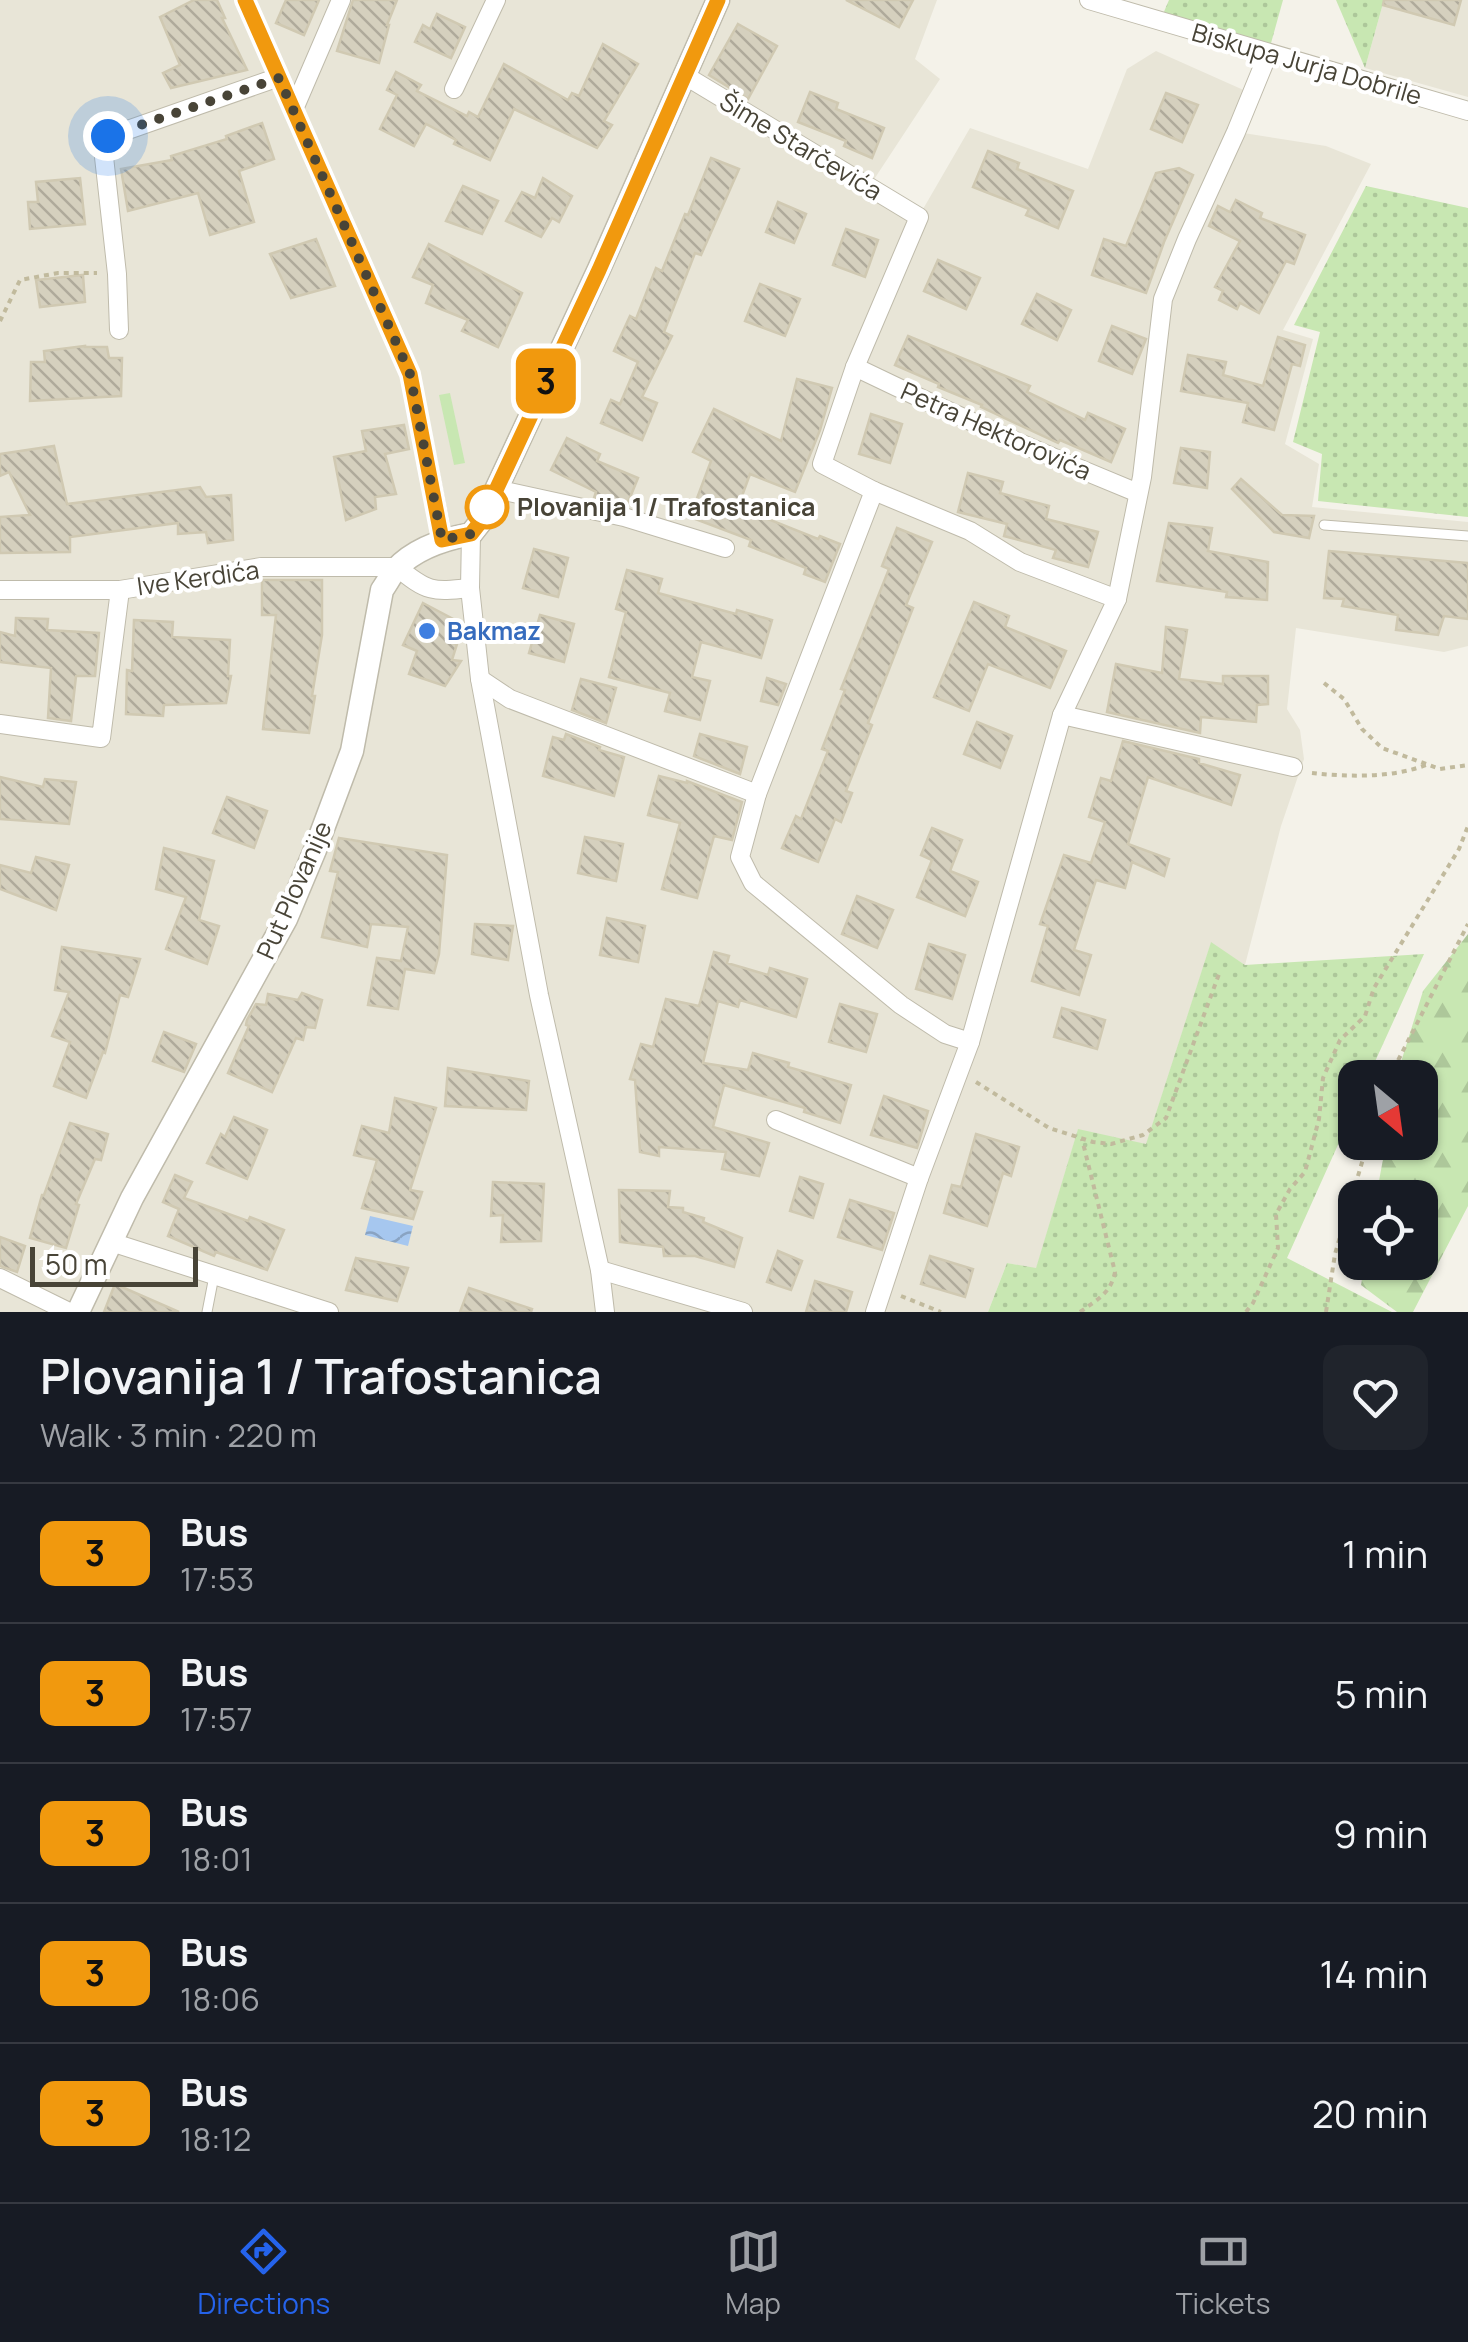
<!DOCTYPE html>
<html lang="en">
<head>
<meta charset="utf-8">
<style>
  body { margin:0; font-family:Manrope,sans-serif; background:#20242c; color:#f1f3f6; height:100vh; display:flex; flex-direction:column; font-size:38px; white-space:nowrap }
  * { box-sizing:border-box; margin:0 }
  p { font-size:32px; color:#9ea1a6 }
  .icon { flex:none; width:55px; height:55px; fill:none; stroke:currentColor; stroke-width:2; stroke-linecap:round; stroke-linejoin:round }
  .map { position:relative; height:1312px; overflow:hidden }
  .sheet { display:flex; flex-direction:column; background:#171b24; flex:1 }
  .sheet>* { flex:none }
  .badge { padding:0 20px; border-radius:15px; font-size:35px; line-height:65px }
  .needle { width:65px; rotate:151deg }
  .tools { position:absolute; left:1338px; top:1060px; display:grid; gap:20px }
  .tools a { display:grid; place-items:center; width:100px; height:100px; border-radius:20px; background:#171b24; box-shadow:0 2px 8px #0004; font-size:50px }
  .scale { position:absolute; left:30px; bottom:25px; width:168px; box-sizing:border-box; padding-left:10px; border:5px solid #484437; border-top:0; font-size:28px; line-height:35px; white-space:nowrap; color:#484437; -webkit-text-stroke:8px #fff; paint-order:stroke }
  .you { position:absolute; width:50px; height:50px; margin:-25px; border:8px solid #fff; border-radius:50%; background:#1a73e8; box-shadow:0 0 0 15px #1a73e833 }
  .map>.badge { position:absolute; translate:-50% -50%; box-shadow:0 0 0 5px #fff }
  .round { display:grid; place-items:center; flex:none; width:105px; height:105px; border-radius:20px; background:#20242c }
  .overview { display:flex; align-items:center; justify-content:space-between; height:170px; padding:0 40px }
  h1 { font-size:48px; font-weight:600; line-height:75px }
  ul { padding:0; list-style:none }
  li { display:flex; align-items:center; gap:30px; height:140px; padding:0 40px; border-top:2px solid #363941 }
  li div { flex:1 }
  li b { display:block; font-size:38px }
  li em { font-style:normal }
  li .badge { min-width:110px; font-weight:700; text-align:center }
  .menu { display:flex; justify-content:space-around; align-items:center; height:140px; border-top:2px solid #363941; background:#171b24; font-size:28px; color:#9ea1a6 }
  .menu a { display:grid; justify-items:center; gap:5px }
  .menu .active { color:#2563eb }
  .map>svg:first-child { display:block }
  .residential { fill:#e8e5d7 }
  .green { fill:url(#green-dots) }
  .forest { fill:url(#forest-firs) }
  .pitch { fill:#c8e7b2 }
  .water { fill:url(#water-waves) }
  .building { fill:url(#building-back-hatch); stroke:#d0c9b2; stroke-width:2.5 }
  .lines { fill:none; stroke-linecap:round; stroke-linejoin:round }
  .service-casing { stroke:#bfbbab; stroke-width:11 }
  .minor-casing { stroke:#bfbbab; stroke-width:20 }
  .tertiary-casing { stroke:#bfbbab; stroke-width:25 }
  .path { stroke:#c1ba9d; stroke-width:4; stroke-dasharray:5 5; stroke-linecap:butt }
  .service { stroke:#fff; stroke-width:9 }
  .minor { stroke:#fff; stroke-width:18 }
  .tertiary { stroke:#fff; stroke-width:22 }
  .line-casing { stroke:#fff; stroke-width:22 }
  .line { stroke:#f1990e; stroke-width:15 }
  .walk { stroke:#484437; stroke-width:10; stroke-dasharray:0 18 }
  .stop-dot { fill:#fff; stroke:#f1990e; stroke-width:5 }
  .shop-dot { fill:#3f7fe0; stroke:#fff; stroke-width:4 }
  .labels { text-anchor:middle; stroke-width:8; stroke-linejoin:round; paint-order:stroke }
  .street-label { font-size:25px; fill:#484437; stroke:#fff }
  .stop-label { font-size:25px; font-weight:bold; fill:#484437; stroke:#fff; text-anchor:start }
  .shop-label { font-size:25px; font-weight:bold; fill:#366cbe; stroke:#fff; text-anchor:start }
</style>
</head>
<body>
<div class="map">
<svg width="1468" height="1312" viewBox="0 0 1468 1312">
  <defs>
    <pattern id="green-dots" width="8" height="8" patternUnits="userSpaceOnUse" patternTransform="scale(2.5)"><rect width="8" height="8" fill="#c8e7b2"/><path d="M2 2h.1M6 6h.1" fill="none" stroke="#adc79a" stroke-width="1.8" stroke-linecap="round"/></pattern>
    <pattern id="forest-firs" width="22" height="20" patternUnits="userSpaceOnUse" patternTransform="scale(2.5)"><rect width="22" height="20" fill="#c8e7b2"/><path d="M5 1l3.5 6h-7zM16 11l3.5 6h-7z" fill="#adc79a"/></pattern>
    <pattern id="water-waves" width="16" height="10" patternUnits="userSpaceOnUse" patternTransform="scale(2.5)"><rect width="16" height="10" fill="#a6c7ef"/><path d="M0 5q4-4 8 0t8 0" fill="none" stroke="#89a3c2"/></pattern>
    <pattern id="building-back-hatch" width="6" height="6" patternUnits="userSpaceOnUse" patternTransform="scale(2.5)"><rect width="6" height="6" fill="#d5d0be"/><path d="M-1 5l2 2M0 0l6 6M5-1l2 2" fill="none" stroke="#afaa9b"/></pattern>
  </defs>
  <rect width="100%" height="100%" fill="#f4f2e9"/>
  <!-- residential -->
  <g class="residential">
    <path d="M0,0H937L915,59L940,79L869,187L919,216L970,128L1088,169L1127,69L1156,51L1248,92L1237,132L1326,146L1371,164L1283,330L1313,339L1285,444L1319,464L1312,507L1468,522V646L1444,652L1296,628L1287,709L1300,730L1304,759L1281,826L1245,965L1211,943L1146,1145L1078,1130L1036,1269L1007,1263L988,1312H0Z"/>
    <path d="M1384,0H1468V97L1365,68Z"/>
  </g>
  <!-- green -->
  <g class="green">
    <path d="M1169,0H1283L1268,54L1160,21Z"/>
    <path d="M1336,0H1384L1365,68Z"/>
    <path d="M1366,186L1468,208V517L1318,501L1322,454L1293,442L1320,332L1294,325Z"/>
    <path d="M1211,942L1245,965L1424,954L1368,1077L1355,1078V1107L1287,1258L1392,1312H988L1007,1263L1036,1268L1078,1129L1146,1144Z"/>
  </g>
  <!-- forest -->
  <path class="forest" d="M1468,934V1206L1413,1312H1397L1361,1285L1365,1263L1420,1262V1198L1376,1197L1386,1143L1420,1142V1078L1397,1077V1075L1423,991Z"/>
  <!-- pitch -->
  <path class="pitch" d="M450,393L465,463L454,465L439,395Z"/>
  <!-- water -->
  <path class="water" d="M370,1216L413,1226L408,1246L365,1235Z"/>
  <!-- building -->
  <g class="building">
    <path d="M194,0H217L225,18H222L247,70L171,88L163,73L180,65L160,17Z"/>
    <path d="M286,0H319L304,35L276,23Z"/>
    <path d="M353,0H397L387,25H389L379,63L337,51Z"/>
    <path d="M846,0H913L899,27Z"/>
    <path d="M1384,0H1461L1454,25L1383,5Z"/>
    <path d="M437,14L465,27L451,58L415,42L423,25L430,29Z"/>
    <path d="M738,24L777,46L748,99L709,75Z"/>
    <path d="M603,44L638,64L604,121L612,125L597,148L514,109L490,160L454,144L456,140L426,124L414,146L380,129L397,95L387,90L396,72L421,85L417,91L467,116L469,112L478,117L504,64L568,100L572,93L579,96Z"/>
    <path d="M810,92L838,103L836,109L884,128L872,158L844,146L846,141L798,122Z"/>
    <path d="M1166,93L1198,105L1182,142L1151,129Z"/>
    <path d="M262,123L274,159L239,171L254,222L210,235L198,193L128,211L121,169L172,160L171,156L227,139L226,136Z"/>
    <path d="M988,151L1019,163L1017,169L1073,191L1058,228L1026,215L1029,209L973,187Z"/>
    <path d="M711,158L739,169L701,255L695,253L664,332L672,336L642,397L657,403L642,440L601,423L611,400L620,404L638,362L614,351L630,316L636,319L656,268L662,271L685,214L688,215Z"/>
    <path d="M1179,168L1193,175L1164,242L1146,293L1092,275L1104,239L1126,246L1156,173Z"/>
    <path d="M80,178L85,224L30,229L28,202H38L36,182Z"/>
    <path d="M543,178L572,196L559,222L552,218L541,237L506,221L522,192L535,198Z"/>
    <path d="M463,186L498,201L482,234L446,221Z"/>
    <path d="M1236,200L1262,213L1260,218L1305,235L1294,264L1286,261L1259,313L1240,303L1237,309L1219,300L1223,291L1215,287L1240,241L1209,226L1218,206L1230,212Z"/>
    <path d="M778,202L806,214L794,243L766,232Z"/>
    <path d="M846,229L878,240L865,277L833,265Z"/>
    <path d="M316,239L335,286L291,298L270,254Z"/>
    <path d="M429,244L522,293L498,347L462,331L468,320L426,303L433,285L413,277Z"/>
    <path d="M938,260L980,278L966,309L924,291Z"/>
    <path d="M83,275L85,302L40,307L36,280Z"/>
    <path d="M760,284L800,299L785,336L745,321Z"/>
    <path d="M1037,294L1071,310L1057,340L1022,324Z"/>
    <path d="M1112,326L1146,339L1132,374L1099,361Z"/>
    <path d="M908,336L1030,386L1027,392L1085,420L1088,413L1125,429L1111,462L1060,440L1058,443L981,407L982,405L938,387L939,384L895,365Z"/>
    <path d="M1278,337L1305,345L1300,366L1292,364L1274,430L1243,422L1248,403L1181,391L1188,355L1226,362L1223,375L1263,386Z"/>
    <path d="M85,346V347H107L109,358H122L121,396L30,401L31,362H45L44,351Z"/>
    <path d="M797,379L832,388L820,430L795,492L750,474L738,507L818,539L820,536L840,544L825,582L804,574L806,568L749,546L751,540L690,517L711,461L693,452L714,409L781,441Z"/>
    <path d="M871,414L902,424L890,463L859,454Z"/>
    <path d="M404,425L409,449L385,454L396,494L375,497L376,509L346,520L334,457L366,451L362,431Z"/>
    <path d="M567,438L600,454L597,461L638,478L627,505L594,498L596,492L551,470Z"/>
    <path d="M54,446L67,504L200,487L206,497L231,495L233,540L208,543L206,532L178,534V523L70,537V552L0,553V517L30,515L9,472L0,476V454Z"/>
    <path d="M1181,448L1210,452L1207,488L1174,483Z"/>
    <path d="M968,473L1003,482L1000,493L1049,506L1046,519L1098,532L1088,567L1053,558L1056,550L1004,536L1007,524L958,512Z"/>
    <path d="M1241,479L1282,515L1314,516L1309,538L1274,532L1232,489Z"/>
    <path d="M1169,523L1212,528L1208,551L1268,562L1267,600L1226,597L1227,592L1157,581Z"/>
    <path d="M897,528L932,542L906,605L913,608L868,723L872,725L846,791L852,793L841,822L835,819L818,862L782,848L796,816L801,819L828,751L822,749L845,690L841,689L889,569L882,566Z"/>
    <path d="M534,549L568,558L558,597L523,588Z"/>
    <path d="M1329,551L1468,563V619L1444,616L1438,635L1396,630L1398,615L1342,606L1344,599L1324,598Z"/>
    <path d="M627,570L662,579L658,593L736,614L737,610L772,620L761,658L701,642L692,677L710,681L700,720L665,711L670,693L609,677L626,612L616,609Z"/>
    <path d="M262,580H322V635L312,696H315L309,733L263,729L276,615H262Z"/>
    <path d="M974,602L1009,616L1005,627L1066,651L1050,688L988,664L969,711L934,697Z"/>
    <path d="M423,603L457,621L448,641L457,644L452,660L461,661L445,686L409,674L417,651L403,645Z"/>
    <path d="M540,615L574,624L564,662L529,653Z"/>
    <path d="M16,618L48,619L47,630L99,633L95,676H76L71,721L48,718L51,668L0,662V632L15,636Z"/>
    <path d="M134,620L173,622L172,637L230,640L228,676H231L226,703L164,705L163,716L126,714L127,670L132,671Z"/>
    <path d="M1166,627L1187,630L1179,679L1223,684V676H1268V704L1257,705L1256,722L1201,717L1200,733L1107,712L1116,664L1162,673Z"/>
    <path d="M767,678L786,684L778,705L761,701Z"/>
    <path d="M581,679L616,688L606,723L572,710Z"/>
    <path d="M977,722L1012,736L1000,768L964,754Z"/>
    <path d="M566,734L600,747L599,750L624,757L614,796L543,776L553,737L564,740Z"/>
    <path d="M700,734L747,747L740,774L694,756Z"/>
    <path d="M1123,741L1199,759V763L1240,775L1231,805L1148,777L1128,844L1169,859L1164,876L1132,862L1125,888L1096,880L1074,950L1091,955L1079,995L1032,981L1048,926L1040,924L1064,855L1091,863L1105,822L1089,817L1101,778L1111,781Z"/>
    <path d="M659,776L687,783V781L742,802L732,840L714,836L697,898L662,889L680,823L648,815Z"/>
    <path d="M0,777L43,787L45,779L76,782L69,824L0,819Z"/>
    <path d="M227,797L267,811L254,848L213,833Z"/>
    <path d="M932,828L962,840L950,871L978,882L965,916L917,897L932,860L921,855Z"/>
    <path d="M585,837L623,844L616,881L578,873Z"/>
    <path d="M339,838L447,855L439,954L434,973L405,969L398,1009L368,1005L377,958L401,961L408,927L371,924L367,947L322,937L338,872L330,871Z"/>
    <path d="M164,848L214,861L199,920L219,926L207,964L166,949L186,897L156,889Z"/>
    <path d="M36,857L69,865L56,910L0,889V865L31,873Z"/>
    <path d="M857,896L893,910L877,948L842,934Z"/>
    <path d="M607,918L645,926L638,962L600,955Z"/>
    <path d="M475,924L513,926L508,960L472,954Z"/>
    <path d="M929,944L965,955L952,999L916,989Z"/>
    <path d="M62,947L140,959L128,997L120,995L105,1053L103,1052L86,1098L54,1086L70,1042L52,1036L69,992L55,990Z"/>
    <path d="M714,952L729,956L727,963L768,975L770,968L807,979L796,1017L740,1000L738,1007L718,1001L703,1063L748,1070L753,1053L789,1063L788,1067L851,1085L840,1123L804,1112L805,1108L724,1085L713,1127L769,1143L759,1176L722,1169L726,1152L659,1147V1156L640,1152L635,1080L630,1079L641,1044L653,1047L666,999L699,1006Z"/>
    <path d="M302,993L322,1000L315,1028L306,1027L303,1040L296,1038L272,1092L228,1073L249,1026L246,1025L247,1020L256,1004L266,1005L268,994L298,1000Z"/>
    <path d="M840,1004L877,1014L866,1052L829,1042Z"/>
    <path d="M1062,1008L1105,1020L1097,1049L1054,1037Z"/>
    <path d="M164,1032L196,1044L184,1072L153,1061Z"/>
    <path d="M448,1068L529,1081L526,1110L445,1106Z"/>
    <path d="M884,1096L928,1111L917,1148L871,1135Z"/>
    <path d="M395,1098L436,1108L410,1190L422,1192L413,1219L362,1208L377,1160L354,1155L362,1126L389,1133Z"/>
    <path d="M234,1117L267,1130L247,1179L207,1163L221,1134L225,1137Z"/>
    <path d="M70,1123L108,1134L101,1160L95,1159L76,1204L79,1205L66,1248L30,1238L42,1195H44Z"/>
    <path d="M976,1134L1019,1147L1011,1176L1003,1173L987,1226L944,1213L952,1185L961,1187Z"/>
    <path d="M175,1175L192,1182L184,1198L248,1221L250,1217L284,1230L267,1270L216,1252L214,1256L168,1236L179,1209L163,1202Z"/>
    <path d="M800,1177L823,1184L813,1218L790,1211Z"/>
    <path d="M493,1182L544,1184L541,1241L501,1242L503,1215L491,1216Z"/>
    <path d="M619,1190L670,1191L668,1207L683,1208V1212L704,1218L703,1222L742,1238L734,1267L695,1256H664L663,1247L620,1242Z"/>
    <path d="M850,1200L894,1213L882,1250L838,1237Z"/>
    <path d="M0,1237L25,1246L17,1272L0,1266Z"/>
    <path d="M778,1251L802,1261L791,1290L767,1282Z"/>
    <path d="M930,1256L973,1269L965,1297L921,1284Z"/>
    <path d="M356,1258L408,1268L397,1301L346,1290Z"/>
    <path d="M815,1281L852,1292L846,1312H806Z"/>
    <path d="M115,1284L179,1312H104Z"/>
    <path d="M469,1288L532,1309L531,1312H460Z"/>
  </g>
  <g class="lines">
    <!-- service casing -->
    <g class="service-casing">
      <g id="service">
        <path d="M1324,525L1468,536"/>
        <path d="M207,1312L214,1276"/>
      </g>
    </g>
    <!-- minor casing -->
    <g class="minor-casing">
      <g id="minor">
        <path d="M245,0L410,374L443,540"/>
        <path d="M1089,0L1468,111"/>
        <path d="M684,75L919,217L855,367L822,464L874,491L970,531L1020,562L1117,599"/>
        <path d="M454,89L496,0"/>
        <path d="M294,109L341,0"/>
        <path d="M119,330L117,274L102,139L279,77"/>
        <path d="M855,367C948,412 1042,454 1138,493"/>
        <path d="M495,489L624,517L725,548"/>
        <path d="M874,491L757,794L740,857L753,883L901,1005L945,1034L970,1042"/>
        <path d="M471,534L470,588L480,679L539,995L600,1270L605,1312"/>
        <path d="M0,590H120L261,567H397C427,592 432,592 470,588"/>
        <path d="M480,679L510,699L757,794"/>
        <path d="M1062,715L1293,767"/>
        <path d="M0,724L101,738L120,590"/>
        <path d="M776,1120L919,1178"/>
        <path d="M111,1242L329,1312"/>
        <path d="M600,1270L743,1312"/>
        <path d="M0,1278L69,1312"/>
        <path d="M875,1312L919,1178L970,1042L1062,715L1117,599L1142,477L1163,299L1187,239L1236,132L1268,54"/>
      </g>
    </g>
    <!-- tertiary casing -->
    <g class="tertiary-casing">
      <path id="tertiary" d="M78,1312L132,1198L286,919L315,850L352,751L382,590C387,583 391,575 396,569C415,548 445,539 471,534L482,520L599,269L718,0"/>
    </g>
    <!-- path -->
    <g class="path">
      <path d="M0,321L20,280L58,273H97"/>
      <path d="M1324,683L1344,699L1362,729L1382,748L1440,769L1468,765"/>
      <path d="M1312,773C1348,777 1392,778 1426,765"/>
      <path d="M1389,1078L1468,924"/>
      <path d="M976,1082L1049,1128L1093,1142L1111,1144L1143,1135L1166,1118L1219,974"/>
      <path d="M901,1296L941,1312"/>
      <path d="M1080,1312C1097,1300 1111,1293 1115,1272L1082,1139"/>
      <path d="M1246,1312L1253,1303L1278,1248L1276,1214L1290,1189L1305,1172L1319,1119L1323,1078L1340,1040L1365,1016L1374,988L1459,849L1468,826"/>
      <path d="M1326,1312L1335,1254L1368,1142"/>
    </g>
    <!-- service -->
    <use href="#service" class="service"/>
    <!-- minor -->
    <use href="#minor" class="minor"/>
    <!-- tertiary -->
    <use href="#tertiary" class="tertiary"/>
  </g>
  <g class="lines">
    <!-- line casing -->
    <g class="line-casing">
      <path id="line" d="M245,0L410,374L442,540L471,534L482,520L599,270L718,0"/>
    </g>
    <!-- line -->
    <use href="#line" class="line"/>
    <!-- walk -->
    <path class="walk" d="M108,136L279,78L410,374L442,540L471,534L482,520L488,504L487,507"/>
  </g>
  <!-- markers -->
  <circle class="stop-dot" cx="487" cy="507" r="20"/>
  <circle class="shop-dot" cx="427" cy="631" r="10"/>
  <g class="labels">
    <!-- street labels -->
    <g class="street-label">
      <text transform="translate(1307 64) rotate(16)" y="9">Biskupa Jurja Dobrile</text>
      <text transform="translate(801 146) rotate(31)" y="9">Šime Starčevića</text>
      <text transform="translate(996 431) rotate(24)" y="9">Petra Hektorovića</text>
      <text transform="translate(198 578) rotate(-8)" y="9">Ive Kerdića</text>
      <text transform="translate(294 890) rotate(-66)" y="9">Put Plovanije</text>
    </g>
    <!-- stop labels -->
    <g class="stop-label">
      <text x="517" y="516">Plovanija 1 / Trafostanica</text>
    </g>
    <!-- shop labels -->
    <g class="shop-label">
      <text x="447" y="640">Bakmaz</text>
    </g>
  </g>
</svg>
<div class="tools">
<a><svg class="needle" viewBox="-14 -14 28 28"><path d="M0-13l5 13h-10z" fill="#e53935"/><path d="M0 13l5-13h-10z" fill="#9ea1a6"/></svg></a>
<a><svg class="icon" aria-label="locate" viewBox="0 0 24 24"><circle cx="12" cy="12" r="6"/><path d="M12 2v4M12 18v4M2 12h4M18 12h4"/></svg></a>
</div>
<div class="scale">50 m</div>
<div class="you" style="left:108px;top:136px"></div>
<b class="badge" style="left:546px;top:381px;background:#f1990e;color:#111">3</b>
</div>
<section class="sheet">
<div class="overview"><div><h1>Plovanija 1 / Trafostanica</h1><p>Walk · 3 min · 220 m</p></div><a class="round"><svg class="icon" aria-label="heart" viewBox="0 0 24 24"><path d="M12 20l-8-8c-3-5 5-10 8-4 3-6 11-1 8 4z"/></svg></a></div>
<ul>
<li><span class="badge" style="background:#f1990e;color:#111">3</span><div><b>Bus</b><p>17:53</p></div><em>1 min</em></li>
<li><span class="badge" style="background:#f1990e;color:#111">3</span><div><b>Bus</b><p>17:57</p></div><em>5 min</em></li>
<li><span class="badge" style="background:#f1990e;color:#111">3</span><div><b>Bus</b><p>18:01</p></div><em>9 min</em></li>
<li><span class="badge" style="background:#f1990e;color:#111">3</span><div><b>Bus</b><p>18:06</p></div><em>14 min</em></li>
<li><span class="badge" style="background:#f1990e;color:#111">3</span><div><b>Bus</b><p>18:12</p></div><em>20 min</em></li>
</ul>
</section>
<nav class="menu">
<a class="active"><svg class="icon" aria-label="directions" viewBox="0 0 24 24"><path d="M12 3l9 9-9 9-9-9zM9 14v-3h6M13 9l2 2-2 2"/></svg>Directions</a>
<a><svg class="icon" aria-label="map" viewBox="0 0 24 24"><path d="M3 6l6-2 6 2 6-2v14l-6 2-6-2-6 2zM9 4v14M15 6v14"/></svg>Map</a>
<a><svg class="icon" aria-label="tickets" viewBox="0 0 24 24"><path d="M3 7h18v10H3zM15 7v10"/></svg>Tickets</a>
</nav>
</body>
</html>
